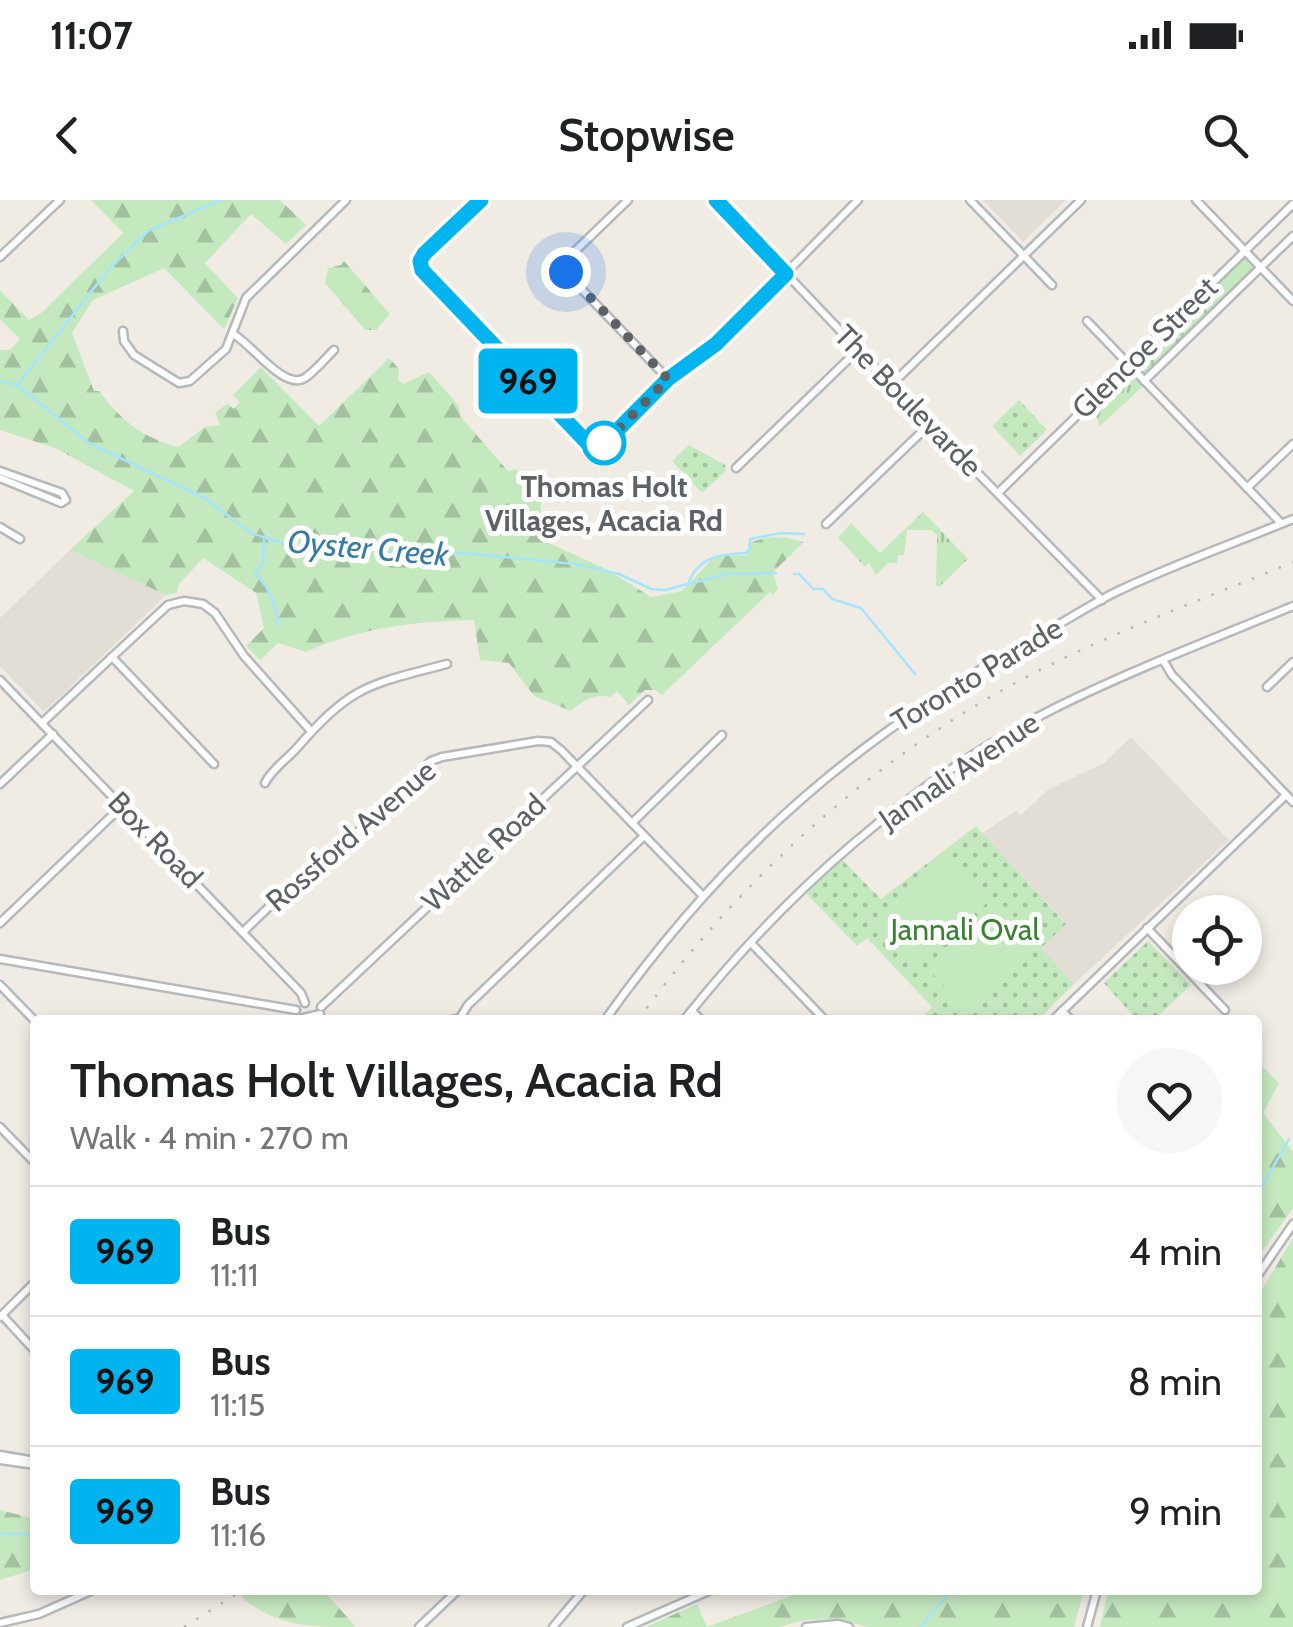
<!DOCTYPE html>
<html lang="en">
<head>
<meta charset="utf-8">
<style>
  body { margin:0; font-family:Cabin,sans-serif; background:#f6f6f6; color:#202124; height:100vh; display:flex; flex-direction:column; font-size:38px; white-space:nowrap }
  * { box-sizing:border-box; margin:0 }
  p { font-size:32px; color:#757577 }
  .icon { flex:none; width:55px; height:55px; fill:none; stroke:currentColor; stroke-width:2; stroke-linecap:round; stroke-linejoin:round }
  .map { position:relative; flex:1; overflow:hidden }
  .side { position:absolute; left:30px; top:815px; width:1232px; height:580px; display:flex; flex-direction:column; background:#fff; border-radius:10px; box-shadow:0 5px 15px #0003 }
  .side>* { flex:none }
  .badge { padding:0 20px; border-radius:8px; font-size:35px; line-height:65px }
  .controls { position:absolute; left:1172px; top:695px; display:grid; gap:20px }
  .controls a { display:grid; place-items:center; width:90px; height:90px; border-radius:50%; background:#fff; box-shadow:0 5px 15px #0003; font-size:50px }
  .you { position:absolute; width:50px; height:50px; margin:-25px; border:8px solid #fff; border-radius:50%; background:#1a73e8; box-shadow:0 0 0 15px #1a73e833 }
  .map>.badge { position:absolute; translate:-50% -50%; box-shadow:0 0 0 5px #fff }
  .round { display:grid; place-items:center; flex:none; width:105px; height:105px; border-radius:52px; background:#f6f6f6 }
  .head { display:flex; align-items:center; justify-content:space-between; height:170px; padding:0 40px }
  h1 { font-size:48px; font-weight:600; line-height:75px }
  ul { padding:0; list-style:none }
  li { display:flex; align-items:center; gap:30px; height:130px; padding:0 40px; border-top:2px solid #e0e0e0 }
  li div { flex:1 }
  li b { display:block; font-size:38px }
  li em { font-style:normal }
  li .badge { min-width:110px; font-weight:700; text-align:center }
  .status { display:flex; justify-content:space-between; align-items:center; height:70px; padding:0 50px; background:#fff; direction:ltr }
  .status svg { height:28px; fill:currentColor }
  header { display:flex; justify-content:space-between; align-items:center; height:130px; padding:0 40px; background:#fff; font-size:45px; font-weight:600 }
  .map>svg:first-child { display:block }
  .education { fill:#e2ddd5 }
  .grass { fill:url(#grass-tufts) }
  .forest { fill:url(#forest-firs) }
  .park { fill:url(#park-dots) }
  .garden { fill:#c5e9bf }
  .lines { fill:none; stroke-linecap:round; stroke-linejoin:round }
  .stream { stroke:#a5e5ff; stroke-width:2.5 }
  .minor-casing { stroke:#b5b8bc; stroke-width:11 }
  .minor { stroke:#fff; stroke-width:6 }
  .rail { stroke:#b5b6b7; stroke-width:2.5; stroke-dasharray:2.5 12; stroke-linecap:butt }
  .line-casing { stroke:#fff; stroke-width:22 }
  .line { stroke:#00b5ef; stroke-width:15 }
  .walk { stroke:#5c6266; stroke-width:10; stroke-dasharray:0 18 }
  .stop-dot { fill:#fff; stroke:#00b5ef; stroke-width:5 }
  .labels { text-anchor:middle; stroke-width:10; stroke-linejoin:round; paint-order:stroke }
  .street-label { font-size:30px; fill:#5c6266; stroke:#fff }
  .stop-label { font-size:30px; font-weight:bold; fill:#5c6266; stroke:#fff }
  .park-label { font-size:30px; fill:#37822f; stroke:#fff }
  .water-label { font-size:32px; font-style:italic; fill:#367ca6; stroke:#fff }
</style>
</head>
<body>
<div class="status"><b>11:07</b><svg viewBox="0 0 49 12"><path d="M0 12V9h3v3zM5 12V6h3v6zM10 12V3h3v9zM15 12V0h3v12zM26 1h20v11H26zM47 4h2v5h-2z"/></svg></div>
<header><svg class="icon" aria-label="back" viewBox="0 0 24 24"><path d="M15 5l-7 7 7 7"/></svg>Stopwise<svg class="icon" aria-label="search" viewBox="0 0 24 24"><circle cx="10" cy="10" r="6"/><path d="M15 15l6 6"/></svg></header>
<div class="map">
<svg width="1293" height="1427" viewBox="0 0 1293 1427">
  <defs>
    <pattern id="grass-tufts" width="24" height="20" patternUnits="userSpaceOnUse" patternTransform="scale(2.5)"><rect width="24" height="20" fill="#c5e9bf"/><path d="M3 7l-1-3M5 7V3M7 7l1-3M15 17l-1-3M17 17v-4M19 17l1-3" fill="none" stroke="#a3c09f"/></pattern>
    <pattern id="forest-firs" width="22" height="20" patternUnits="userSpaceOnUse" patternTransform="scale(2.5)"><rect width="22" height="20" fill="#c5e9bf"/><path d="M5 1l3.5 6h-7zM16 11l3.5 6h-7z" fill="#a3c09f"/></pattern>
    <pattern id="park-dots" width="8" height="8" patternUnits="userSpaceOnUse" patternTransform="scale(2.5)"><rect width="8" height="8" fill="#c5e9bf"/><path d="M2 2h.1M6 6h.1" fill="none" stroke="#a3c09f" stroke-width="1.8" stroke-linecap="round"/></pattern>
  </defs>
  <rect width="100%" height="100%" fill="#f0ece4"/>
  <!-- education -->
  <g class="education">
    <path d="M983,0H1066L1023,42Z"/>
    <path d="M70,350L166,395L44,512L0,466V418Z"/>
    <path d="M1131,537L1229,640L1074,784L1040,748L1066,723L982,633L1016,611L1021,615L1049,589L1104,563Z"/>
  </g>
  <!-- grass -->
  <g class="grass">
    <path d="M1244,58L1254,69L1144,175L1134,164Z"/>
    <path d="M1126,175H1131L1142,187L1100,226L1092,208Z"/>
    <path d="M923,312L968,359L939,387L936,385L937,335L931,330H907L904,355H898L897,363H888L876,375L869,363L865,367L838,338L851,323L880,353Z"/>
  </g>
  <!-- forest -->
  <g class="forest">
    <path d="M91,0H280L306,25L286,44L251,14L205,63L238,98L224,129L164,68L93,100L72,133L94,191H99C123,222 140,236 178,247L205,227L220,225L215,213L227,204L234,209L240,202L233,195L261,167L319,226L389,158L399,169L398,180L403,184L429,172L459,206L460,216L508,271L516,269L541,295L540,339L606,369L651,397L682,391L715,356L748,355V344C768,335 782,336 804,342L773,372L778,389L773,395L770,392L662,495L655,490H645L629,505L617,491L610,497C595,493 582,501 571,511L534,496L509,463L480,460L474,420C416,421 359,428 306,452L278,443L260,460L246,446L264,428L256,393L203,358L179,384L177,393L166,395L70,350L134,291L55,248L0,230V150H10L20,139L0,119V90L29,120L41,113L123,33Z"/>
    <path d="M344,61L390,114L376,130H365L325,83L328,68L341,65Z"/>
    <path d="M1258,862L1279,883L1263,913L1293,952V1008L1258,1057Z"/>
    <path d="M1293,1038V1427H1100L1108,1390H1258V1096Z"/>
    <path d="M0,1310L35,1319V1369L0,1380Z"/>
    <path d="M250,1390H323L356,1427C311,1427 276,1427 241,1396Z"/>
    <path d="M807,1390H1084L1074,1427H868L836,1419L805,1420L778,1427H646L697,1404L707,1427Z"/>
  </g>
  <!-- park -->
  <g class="park">
    <path d="M1019,200L1047,230L1020,256L992,226Z"/>
    <path d="M689,245L725,265L726,271L702,293L672,261Z"/>
    <path d="M976,626L1066,724L1041,748L1074,784L1038,820H920L932,807L867,738L857,746L802,689L839,657L881,699Z"/>
    <path d="M1148,741L1191,785L1154,820H1137L1104,783Z"/>
  </g>
  <!-- garden -->
  <g class="garden">
    <path d="M950,656L990,700L916,767L877,723Z"/>
    <path d="M1000,702L1040,745L969,813L928,769Z"/>
  </g>
  <g class="lines">
    <!-- stream -->
    <g class="stream">
      <path d="M0,181L17,185L89,243L206,299L251,333L285,344L391,352L464,353L575,364L619,374L651,389L665,390L727,374L776,373"/>
      <path d="M19,183L109,69L148,31L221,0"/>
      <path d="M264,339L263,364L254,372C270,389 276,402 278,425"/>
      <path d="M794,374H799L813,389H823L832,399L861,408L915,474"/>
      <path d="M689,381C700,356 722,354 746,353L750,349V339L781,333L804,334"/>
      <path d="M1258,994L1289,939"/>
      <path d="M0,1334H35"/>
      <path d="M920,1427L952,1390"/>
    </g>
    <!-- minor casing -->
    <g class="minor-casing">
      <g id="minor">
        <path d="M480,0L423,57L422,70L596,252L668,179L716,144L858,0"/>
        <path d="M628,0L569,57L565,68L568,75L668,179"/>
        <path d="M716,0L910,204L1102,400"/>
        <path d="M970,0L1052,85"/>
        <path d="M1196,0L1293,101"/>
        <path d="M0,57L60,0"/>
        <path d="M1087,121L1281,323"/>
        <path d="M123,131L124,141L134,155L179,183L190,181L226,149L246,98L346,0"/>
        <path d="M233,134C252,144 284,191 305,178C315,171 325,159 334,150"/>
        <path d="M1144,181L1293,36"/>
        <path d="M891,185L1081,0"/>
        <path d="M736,268L858,150"/>
        <path d="M0,271L62,293L66,300L61,303L0,278"/>
        <path d="M1247,288L1293,244"/>
        <path d="M998,293L1293,4"/>
        <path d="M826,324L930,224"/>
        <path d="M0,327L20,339"/>
        <path d="M112,457L168,405L184,401L203,404L215,413L244,456L310,530"/>
        <path d="M1163,460L1172,475L1293,602"/>
        <path d="M0,480L301,793L305,803"/>
        <path d="M1267,487L1293,462"/>
        <path d="M42,523L112,457L214,564"/>
        <path d="M265,583C272,569 285,561 296,549C352,485 367,485 447,464"/>
        <path d="M0,584L53,534"/>
        <path d="M632,623L722,535"/>
        <path d="M0,723L122,606"/>
        <path d="M1147,728L1225,810"/>
        <path d="M243,732L305,672L360,630L431,561L442,557L538,541L551,542L561,550L702,695"/>
        <path d="M751,743L825,820"/>
        <path d="M0,759L296,810"/>
        <path d="M0,785L35,821"/>
        <path d="M321,807L648,500"/>
        <path d="M692,811L701,820"/>
        <path d="M1062,811L1071,820"/>
        <path d="M303,818L320,814"/>
        <path d="M451,820L460,818L468,805L644,636"/>
        <path d="M605,820C729,646 858,535 1045,432C1069,419 1093,403 1118,391C1175,364 1235,343 1293,319"/>
        <path d="M684,820C784,694 910,581 1055,508C1132,470 1213,439 1293,406"/>
        <path d="M1053,820L1286,595"/>
        <path d="M0,927L35,963"/>
        <path d="M1258,1075L1293,1024"/>
        <path d="M2,1115L35,1151"/>
        <path d="M0,1117L35,1082"/>
        <path d="M0,1255L35,1261"/>
        <path d="M0,1260L35,1265"/>
        <path d="M0,1423L39,1414L93,1390"/>
        <path d="M419,1427L458,1390"/>
        <path d="M553,1427L584,1390"/>
        <path d="M627,1427L711,1390"/>
        <path d="M806,1427L838,1424L849,1427"/>
        <path d="M1087,1427L1097,1390"/>
      </g>
    </g>
    <!-- minor -->
    <use href="#minor" class="minor"/>
    <!-- rail -->
    <g class="rail">
      <path d="M638,820C742,676 883,549 1042,469C1123,428 1209,397 1293,362"/>
      <path d="M184,1427L243,1390"/>
    </g>
  </g>
  <g class="lines">
    <!-- line casing -->
    <g class="line-casing">
      <path id="line" d="M481,0L424,54L420,61L422,70L596,252L668,179L716,144L786,74L716,0"/>
    </g>
    <!-- line -->
    <use href="#line" class="line"/>
    <!-- walk -->
    <path class="walk" d="M566,72L668,179L596,252L604,243"/>
  </g>
  <!-- markers -->
  <circle class="stop-dot" cx="604" cy="243" r="20"/>
  <g class="labels">
    <!-- street labels -->
    <g class="street-label">
      <text transform="translate(1145 148) rotate(-44)" y="10">Glencoe Street</text>
      <text transform="translate(908 201) rotate(46)" y="10">The Boulevarde</text>
      <text transform="translate(977 475) rotate(-31)" y="10">Toronto Parade</text>
      <text transform="translate(959 571) rotate(-34)" y="10">Jannali Avenue</text>
      <text transform="translate(351 636) rotate(-41)" y="10">Rossford Avenue</text>
      <text transform="translate(155 640) rotate(46)" y="10">Box Road</text>
      <text transform="translate(484 653) rotate(-43)" y="10">Wattle Road</text>
    </g>
    <!-- stop labels -->
    <g class="stop-label">
      <text x="604" y="297">Thomas Holt<tspan x="604" dy="34">Villages, Acacia Rd</tspan></text>
    </g>
    <!-- park labels -->
    <g class="park-label">
      <text x="965" y="740">Jannali Oval</text>
    </g>
    <!-- water labels -->
    <g class="water-label">
      <text transform="translate(368 348) rotate(5)" y="11">Oyster Creek</text>
    </g>
  </g>
</svg>
<div class="controls">
<a><svg class="icon" aria-label="locate" viewBox="0 0 24 24"><circle cx="12" cy="12" r="6"/><path d="M12 2v4M12 18v4M2 12h4M18 12h4"/></svg></a>
</div>
<div class="you" style="left:566px;top:72px"></div>
<b class="badge" style="left:528px;top:181px;background:#00b5ef;color:#111">969</b>
<section class="side">
<div class="head"><div><h1>Thomas Holt Villages, Acacia Rd</h1><p>Walk · 4 min · 270 m</p></div><a class="round"><svg class="icon" aria-label="heart" viewBox="0 0 24 24"><path d="M12 20l-8-8c-3-5 5-10 8-4 3-6 11-1 8 4z"/></svg></a></div>
<ul>
<li><span class="badge" style="background:#00b5ef;color:#111">969</span><div><b>Bus</b><p>11:11</p></div><em>4 min</em></li>
<li><span class="badge" style="background:#00b5ef;color:#111">969</span><div><b>Bus</b><p>11:15</p></div><em>8 min</em></li>
<li><span class="badge" style="background:#00b5ef;color:#111">969</span><div><b>Bus</b><p>11:16</p></div><em>9 min</em></li>
</ul>
</section>
</div>
</body>
</html>
